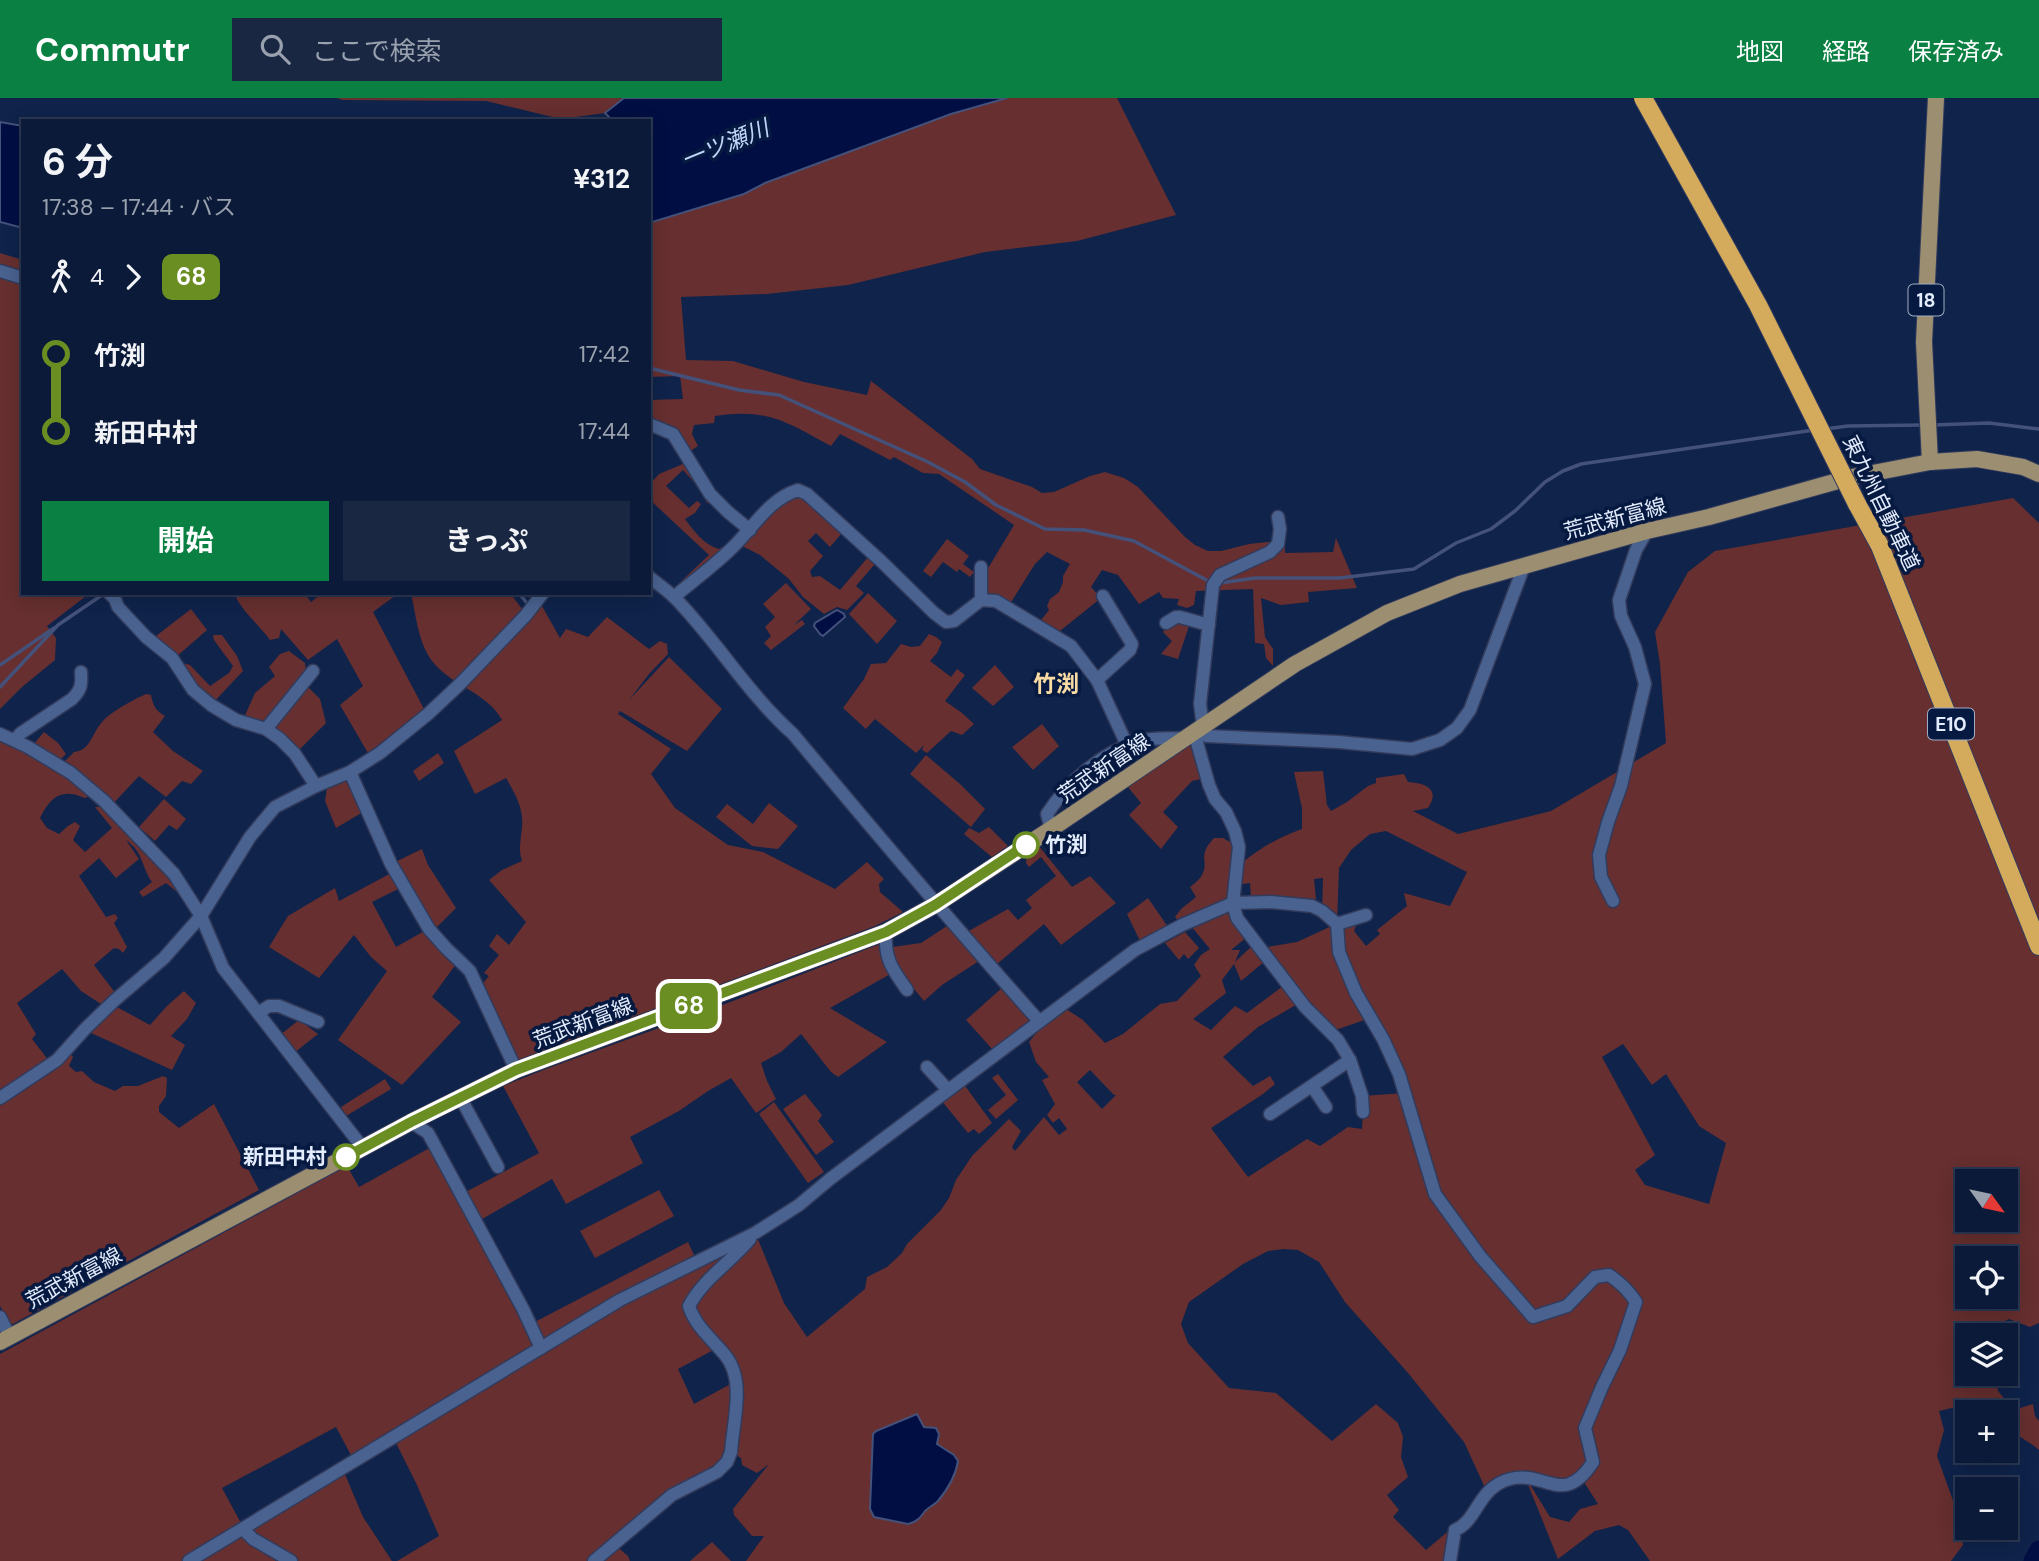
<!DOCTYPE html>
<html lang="ja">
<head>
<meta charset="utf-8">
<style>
  body { margin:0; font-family:"DM Sans","Noto Sans JP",sans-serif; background:#192743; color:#f1f3f6; height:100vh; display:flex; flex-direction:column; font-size:26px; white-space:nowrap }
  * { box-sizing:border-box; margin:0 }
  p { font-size:23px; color:#9aa1ae }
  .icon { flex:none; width:38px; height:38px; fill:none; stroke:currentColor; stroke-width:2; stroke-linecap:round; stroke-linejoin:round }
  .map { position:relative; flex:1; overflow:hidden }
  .drawer { position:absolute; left:21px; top:21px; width:630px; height:476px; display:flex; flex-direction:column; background:#0b1a38; border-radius:0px; box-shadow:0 4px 18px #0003,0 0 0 2px #2b3853 }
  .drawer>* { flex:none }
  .badge { padding:0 14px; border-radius:10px; font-size:24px; line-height:46px }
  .needle { width:46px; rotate:123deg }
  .controls { position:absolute; left:1955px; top:1071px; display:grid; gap:14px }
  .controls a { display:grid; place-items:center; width:63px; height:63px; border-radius:0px; background:#0b1a38; box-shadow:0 4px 18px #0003,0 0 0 2px #2b3853; font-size:35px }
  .map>.badge { position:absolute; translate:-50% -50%; box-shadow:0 0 0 4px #fff }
  .legs { display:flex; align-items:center; gap:10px; height:77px; padding:0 21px; font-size:23px }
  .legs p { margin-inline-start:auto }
  .headline { display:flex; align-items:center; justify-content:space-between; height:119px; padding:0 21px }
  h1 { font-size:38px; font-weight:700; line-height:52px }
  .cta { display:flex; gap:14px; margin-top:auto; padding:14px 21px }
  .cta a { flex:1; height:80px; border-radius:0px; background:#0b8043; color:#fff; font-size:28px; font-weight:700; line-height:80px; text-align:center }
  .cta a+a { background:#192743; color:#f1f3f6 }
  ul { padding:0 21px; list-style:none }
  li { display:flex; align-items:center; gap:24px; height:77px; font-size:26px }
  li i { display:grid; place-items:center; width:10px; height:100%; margin:0 9px; background:currentColor }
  li i::after { content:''; width:18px; height:18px; margin:-9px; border:5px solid; border-radius:50%; background:#0b1a38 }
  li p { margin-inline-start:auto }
  li:first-child i { background:linear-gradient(#0000 50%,currentColor 0) }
  li:last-child i { background:linear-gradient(currentColor 50%,#0000 0) }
  header { display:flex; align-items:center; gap:42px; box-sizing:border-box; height:98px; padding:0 35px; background:#0b8043; color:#fff }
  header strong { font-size:33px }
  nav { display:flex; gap:38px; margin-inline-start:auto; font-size:24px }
  .search { width:490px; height:63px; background:#192743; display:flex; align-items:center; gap:18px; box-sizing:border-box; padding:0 24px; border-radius:0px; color:#9aa1ae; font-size:26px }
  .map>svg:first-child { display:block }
  .green { fill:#672f2f; fill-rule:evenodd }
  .water { fill:#000e43; stroke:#44517a; stroke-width:2 }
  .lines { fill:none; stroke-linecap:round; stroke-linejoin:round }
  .stream { stroke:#44517a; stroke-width:3.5 }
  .river { stroke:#000e43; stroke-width:19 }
  .minor-casing { stroke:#323b5c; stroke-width:15 }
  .major-casing { stroke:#323b5c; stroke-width:18 }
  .highway-casing { stroke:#323b5c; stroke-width:20 }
  .minor { stroke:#49628f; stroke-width:12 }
  .major { stroke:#9c8e70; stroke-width:16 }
  .highway { stroke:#d4ab5c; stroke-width:18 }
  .highway-bridge-casing { stroke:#323b5c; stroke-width:20; stroke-linecap:butt }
  .highway-bridge { stroke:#d4ab5c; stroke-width:18 }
  .line-1-casing { stroke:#fff; stroke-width:16 }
  .line-1 { stroke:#6b8e23; stroke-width:10 }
  .stop-1-dot { fill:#fff; stroke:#6b8e23; stroke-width:3.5 }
  .labels { text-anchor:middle; stroke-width:7; stroke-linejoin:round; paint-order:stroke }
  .shield { fill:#061940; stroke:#a1adc4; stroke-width:2 }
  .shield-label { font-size:19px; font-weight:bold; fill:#e3ecfc }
  .street-label { font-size:21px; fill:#e3ecfc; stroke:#061940 }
  .stop-label { font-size:21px; font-weight:bold; fill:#e3ecfc; stroke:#061940; text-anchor:start }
  .water-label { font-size:23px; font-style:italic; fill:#c1d5f8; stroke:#061940 }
  .neighbourhood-label { font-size:23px; font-weight:bold; fill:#f9daa2; stroke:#061940 }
</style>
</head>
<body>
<header>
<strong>Commutr</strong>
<div class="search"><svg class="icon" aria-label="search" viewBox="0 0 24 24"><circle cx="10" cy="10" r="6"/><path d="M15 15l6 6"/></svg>ここで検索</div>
<nav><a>地図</a><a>経路</a><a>保存済み</a></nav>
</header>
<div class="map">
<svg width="2039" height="1463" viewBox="0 0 2039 1463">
  <rect width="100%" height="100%" fill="#0f234b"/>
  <!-- green -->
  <g class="green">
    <path d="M336,0H624L605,15L561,21L486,3L343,2Z"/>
    <path d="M1007,0H1117L1176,117L1077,143L985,154L848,187L767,196L681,199L686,262L733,263L804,284L867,297L871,283L972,361L980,371L1032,389L1042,395L1054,394L1090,378L1105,374L1124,380L1138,389L1185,439L1195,447L1208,453H1221L1249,446L1285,442V455L1333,454L1336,440L1357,490L1308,494L1309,504L1281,507L1261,500L1265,539L1273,551V568L1266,560L1264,546L1255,545L1253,491L1196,493L1194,507L1187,510L1177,507L1179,501L1163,500L1159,494L1139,506L1118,477L1102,472L1091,489L1101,500L1055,537L1038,526L1049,512L1047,508L1050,501L1059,494L1063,484V478L1070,466L1047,454L1035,466L1008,509L981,502V482L1014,427L939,376L923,375L894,359L890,362L840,336L831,348C787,324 768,310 715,318L714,325L694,327L692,336L698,348L686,356L673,336L649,326V302L683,301L680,278L649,279V125L744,96L765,85L951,16Z"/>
    <path d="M0,155L23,162V177L0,170Z"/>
    <path d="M0,177L23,184V495H90L47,528L56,540L55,562L22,589L0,611Z"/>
    <path d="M690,363L717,410L706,404L704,395L683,372L666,388L689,410L697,403L701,406L695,415L685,421C694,433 704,447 719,451L747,435L673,497L649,476V470L674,490L709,457L649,401V387L659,376Z"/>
    <path d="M796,397L805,400L842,435L830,449L816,435L808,443L823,458L810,473L812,479L820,478L840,492L869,458L875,463L874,467L856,488L864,495L847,512L837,509L824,516L803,499L789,481L760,457L740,447L787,400Z"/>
    <path d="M2013,400L2039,425V1225L2030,1229L2009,1221L1989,1230V1237H1967V1276H1995L1998,1293L2014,1312L2033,1306L2035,1318L2039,1323V1352C2028,1342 2015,1338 2006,1327V1314H1995L1990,1301L1939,1313L1944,1332L1937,1358L1960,1422L1963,1447L1951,1463H1650L1628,1432L1619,1427L1595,1433L1558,1461L1525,1379L1487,1394L1464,1344L1408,1275L1345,1204L1319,1164L1298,1152L1284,1151L1268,1153L1243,1166L1189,1204L1181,1226L1188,1245L1229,1290L1276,1295L1332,1343L1376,1306L1398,1325L1403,1339L1401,1359L1408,1379L1387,1397L1399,1412L1393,1419L1426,1452L1452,1430L1450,1463H746L764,1438H752L734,1417L733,1411L769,1366L757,1375L742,1367L741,1360L731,1354L727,1364L690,1387L615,1447L628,1458L630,1463H397L439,1438L416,1385L395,1343L603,1217L757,1139L784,1205L807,1239L865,1191L867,1179L887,1169L902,1155L907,1146L941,1112L949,1100L956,1082L972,1058L1009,1021L1021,1033L1012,1049L1015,1053L1044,1019L1059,1037L1067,1031L1059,1020L1053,1025L1047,1017L1055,1006L1042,982L1049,979L1036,964L1029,944L1046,923L1066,911L1083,922L1105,945L1123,936L1160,906L1177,903L1201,878L1194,867L1201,857L1210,851L1191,828L1228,814L1247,839L1231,852H1240L1235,864L1252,848L1264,864L1241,883L1234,866L1222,882L1226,895L1193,921L1211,932L1235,908L1247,915L1287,885L1261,850L1297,844L1336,826L1322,813L1323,780L1314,781L1316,801L1251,799L1250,785L1242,786L1243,764C1262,749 1279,739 1302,731V710L1294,674L1323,673L1327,707L1331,713L1347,704L1368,688L1376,685V680L1404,676L1408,684C1425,685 1441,691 1428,710L1413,713L1458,736L1551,713L1666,645L1660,566L1655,534L1688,474L1715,453ZM1386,733L1467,774L1450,808L1404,795L1407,808L1377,832L1380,836L1366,848L1354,833L1359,820L1337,825L1339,770L1351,752L1370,736ZM1301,904L1330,934L1370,920L1404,995L1362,998L1363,1012L1362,1031L1348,1029L1320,1048L1307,1041L1248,1079L1211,1030L1263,996L1275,986L1270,978L1253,988L1223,959L1258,929ZM1623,946L1652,987L1666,976L1699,1028L1726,1045L1709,1106L1645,1087L1635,1072L1655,1057L1602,959ZM1090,972L1114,997H1116L1102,1011L1077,984ZM1967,1083H2006V1122H1967ZM1967,1160H2006V1199H1967ZM719,1249L736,1283L694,1306L678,1271ZM924,1329L928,1330L937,1346L948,1353L956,1374C943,1396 931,1413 908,1426L874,1419L870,1411L873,1336ZM1526,1380L1543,1384L1582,1381L1598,1406L1580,1411L1569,1424L1550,1419Z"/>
    <path d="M947,441L969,458L963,466L974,474L970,479L959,471L957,474L943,464L931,479L923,473Z"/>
    <path d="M786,485L811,511L794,527L802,522L805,526L771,552L764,545L771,538L765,529L775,519L763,506Z"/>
    <path d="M240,495H304L311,504L322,495H399L373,514L424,611L368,655L340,607L363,588L337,541L308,562L281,531L279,540L270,542C260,528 242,513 236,499Z"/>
    <path d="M411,495H510L526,516L538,501L560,540L566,531L588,539L607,519L649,551L660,543L667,546L668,556L649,576L629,602L669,559L722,611L687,653L620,613L618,616L671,651L651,676L675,710L728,747L763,754L835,791L867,764L884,781L879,786L880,794L903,814L875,828L513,964L478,891L489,878L484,875L499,857L489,848L497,836L509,847L526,824L489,782L502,772L522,763C518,751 521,741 522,729C524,710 515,696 506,680L475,696L454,653L502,622C488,595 450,587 432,563C418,544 416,517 411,495Z"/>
    <path d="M868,495L897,523L877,546L849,516Z"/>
    <path d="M191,511L207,532L176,559L156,538Z"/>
    <path d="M1171,521L1191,522L1178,561L1161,556L1172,543L1163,534Z"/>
    <path d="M929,536L936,539L942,544L937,555L930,563L951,579L957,571L965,577L945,603L962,615L974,626L962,637L951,633L927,655L922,652L924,647L916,655L875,621L866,631L843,610L864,581L871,566L886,565L901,546L911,549L920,548Z"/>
    <path d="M213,537H222L237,558L243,573L211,607L193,592L182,565L190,567L210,588L229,575L233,568L214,542Z"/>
    <path d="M289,553L305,565L306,574L303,584L320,601L326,625L295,656L288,650L242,624L255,595L275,578L269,569L280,556Z"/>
    <path d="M995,567L1014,589L993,608L972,590Z"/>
    <path d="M146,596L151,597C153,608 156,613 165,618L153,634L173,653L203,673L191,686L182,683L166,699L139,678L110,709L90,698L85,700C62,690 51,698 40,720L47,730L59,736L68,728L75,724L80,728L73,742L85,754L112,730L95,709H102L174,776L182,798L166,785L143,799L139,794L152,784C141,768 144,755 126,742L139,761L116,780L99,760L79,778L106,819L115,816L118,820L114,825L127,849L123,855L119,851L114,850L94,867L116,896L104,908L81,893L62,871L17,905L36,936L32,941L49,963L0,996V636L60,668L74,654C91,653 92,634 103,623C112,613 133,602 146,596Z"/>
    <path d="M1042,626L1059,648L1033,672L1012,649Z"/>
    <path d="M44,634L58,645L66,656L59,663L33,647Z"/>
    <path d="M1195,641L1206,680L1192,683L1163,714L1178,729L1161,751L1129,717L1141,705L1127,688Z"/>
    <path d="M438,655L444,665L419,683L413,673Z"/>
    <path d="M926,657L960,686L985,711L971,729L910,676Z"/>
    <path d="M352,678L368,711L336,730L325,703L327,690Z"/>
    <path d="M164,701L186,721L177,732L169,727L155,743L139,729Z"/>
    <path d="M769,705L798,728L778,751L752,748L716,719L727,706L753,726Z"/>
    <path d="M989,729L1008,748L992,759L964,736L969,730L979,735Z"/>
    <path d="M1214,740H1223L1239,749L1233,805L1182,827L1175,819L1181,811L1196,799L1190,789C1194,786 1200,781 1202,777C1210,762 1196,759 1214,740Z"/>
    <path d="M1038,747L1072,789L1090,778L1116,805L1061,847L1044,826L996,867L967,834L1008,811L1018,822L1032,810L1026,802L1056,778L1041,759L1029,769L1026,765L1027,755Z"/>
    <path d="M422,751L428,767L456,810L432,834L459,862L432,899L461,924L402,987L338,942L387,873L371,859L354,837L319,880L269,849L288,818L335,790L339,803L395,773L391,766ZM404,788L428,831L396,849L372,804Z"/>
    <path d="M1148,800L1168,829L1140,843L1127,816Z"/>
    <path d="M947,828L979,863L942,887L924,903L910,886L894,874L830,910L887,944L838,979L831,974L801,936L781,954L761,965L767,983L776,1001L756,1015L731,980L708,993L679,1013L630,1039L643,1065L566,1106L552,1081L477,1124L531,1226L688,1144L695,1159L352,1359L336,1329L222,1390L242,1427L182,1463H0V1256L347,1068L359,1089L435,1047L462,1096L539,1055L503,988L546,971L733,903L885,844V850L921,845Z"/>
    <path d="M1185,834L1199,850L1188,861L1184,856L1179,862L1165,845Z"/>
    <path d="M1004,888L1031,921L993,952L966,922Z"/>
    <path d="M184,893L196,905L187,921L171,938L185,947L172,972L89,934L115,908L150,927L167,908Z"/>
    <path d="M299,922L318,936L294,955L280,937Z"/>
    <path d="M70,955L73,959L69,968L76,974L82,973L94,984L115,993L123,988H138L163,978L167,980L166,998L159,1008V1014L179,1030L214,1006L259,1092L11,1227L0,1208V1006Z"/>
    <path d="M998,976L1018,1002L996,1021L988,1012L1006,997L992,980Z"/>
    <path d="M385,981L391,991L346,1018L341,1009Z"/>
    <path d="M963,985L992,1025L979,1036L974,1031L968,1035L941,1002Z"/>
    <path d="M805,996L822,1017L818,1023L834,1044L816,1057L783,1011Z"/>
    <path d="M774,1004L824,1074L808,1085L759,1016Z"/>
    <path d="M659,1092L674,1118L595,1160L580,1133Z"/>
    <path d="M344,1374L363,1419L392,1463H291L277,1456L275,1463H198Z"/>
    <path d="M712,1444L731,1463H690Z"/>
  </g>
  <!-- water -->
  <g class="water">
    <path d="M624,0H1007L951,16L765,85L744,96L649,125V23H613L605,15Z"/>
    <path d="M0,24L23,28V130L0,124Z"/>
    <path d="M837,512L844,516L845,519L823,538L820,536L814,528L815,525Z"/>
    <path d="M917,1316L924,1329L936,1330L939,1336L937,1346L954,1357L958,1363C956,1377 947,1392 938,1403C934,1407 929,1409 925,1413C920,1420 917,1424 908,1426L874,1419L870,1411L873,1336L876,1333Z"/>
  </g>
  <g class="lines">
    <!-- stream -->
    <g class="stream">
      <path d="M649,270L739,292L779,297L928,364L965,384L996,407L1045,431L1084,432L1134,443L1212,485"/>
      <path d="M1933,327L1989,325L2039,331"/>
      <path d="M1825,331L1848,328L1922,327"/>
      <path d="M1220,485L1255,480H1340L1414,471L1456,445L1491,431L1515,413L1545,384L1563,373L1581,366L1814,332"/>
      <path d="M519,495L526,504"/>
      <path d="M0,567L54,530"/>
      <path d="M0,589L58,527L105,495"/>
    </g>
    <!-- river -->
    <path class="river" d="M2033,1463L2039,1452"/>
    <!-- minor casing -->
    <g class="minor-casing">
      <g id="minor">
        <path d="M0,173L23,180"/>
        <path d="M649,326L673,336L710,396L728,414L750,432"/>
        <path d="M981,469V502"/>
        <path d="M649,479C658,486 667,492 675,500C717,543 748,596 793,636C874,733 955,829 1039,923"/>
        <path d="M109,495L115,501L118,509L146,539L172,560L193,592L211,607L236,622L266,631L280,641L295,656L316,688"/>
        <path d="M674,499C693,483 715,467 733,449C754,429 769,401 798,392L807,396L882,464L934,515L946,524L954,523L981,502L996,503L1071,548L1097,582L1127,647"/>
        <path d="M1166,525L1176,519H1180L1209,527"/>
        <path d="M1097,582L1130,552L1132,546L1103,498"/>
        <path d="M1203,628L1200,606L1213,487L1220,477L1270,454L1278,446L1280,431L1278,419"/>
        <path d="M266,631L313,573"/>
        <path d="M0,636L28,649L71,675L104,703L174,776L201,818L223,870L363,1050"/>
        <path d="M15,642L21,635L72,601C81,592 82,587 81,574"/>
        <path d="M350,674L391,766L429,831L446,850L470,873L516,972"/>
        <path d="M1051,731L1047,716C1068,684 1102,653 1141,643C1154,639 1170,641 1184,640"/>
        <path d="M1613,803L1601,779L1599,757L1608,724L1621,688L1645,586L1635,549L1621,518L1619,502L1636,452L1647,433"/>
        <path d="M1337,826L1366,817"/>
        <path d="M886,834C884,860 892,871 907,892"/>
        <path d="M258,915L269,908H279L318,924"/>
        <path d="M927,969L948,992"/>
        <path d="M1312,988L1326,1009"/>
        <path d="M460,999L498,1069"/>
        <path d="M0,1000L57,962L85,931L115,902L164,860L201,818L250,739L275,709L316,688L350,674L380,655L428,616L460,586L526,517L543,495"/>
        <path d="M1363,1014L1362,998L1350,962L1338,942L1305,909L1237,820L1233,805L1239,749L1235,733L1226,714L1215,701L1209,687L1194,634L1207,638L1339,644L1412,651L1440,642L1457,630L1470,612L1524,468"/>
        <path d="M1270,1016L1350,962"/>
        <path d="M411,1024L428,1035L523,1211L541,1250"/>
        <path d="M0,1219L10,1239"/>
        <path d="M243,1431L253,1441L291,1463"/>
        <path d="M189,1463L620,1202L755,1135L799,1107L830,1081L1135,852L1182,827L1233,805L1271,804L1312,808L1322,813L1337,826L1339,854L1356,895L1383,941L1399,976L1435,1096L1480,1158L1533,1219L1567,1208L1595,1179L1609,1177C1621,1185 1629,1193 1636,1204L1620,1252L1602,1289L1585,1330L1593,1364C1563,1410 1546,1372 1510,1381C1478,1389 1477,1424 1455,1432L1450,1463"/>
        <path d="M594,1463L672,1397L717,1374L727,1364L731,1354C733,1324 746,1282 725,1257C712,1241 695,1228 689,1208C703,1181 731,1164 750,1141"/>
      </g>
    </g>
    <!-- major casing -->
    <g class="major-casing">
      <g id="major">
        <path d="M1930,364L1924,244L1936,0"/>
        <path d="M0,1244L411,1024L516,972L886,834L935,807L1051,731L1295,566L1387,515L1460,486L1647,433L1709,419L1852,379L1930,364L1977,361L2023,369L2039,376"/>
      </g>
    </g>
    <!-- highway casing -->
    <g class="highway-casing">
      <path id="highway" d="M1857,406L1880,448L2039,848"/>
    </g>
    <!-- minor -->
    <use href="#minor" class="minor"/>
    <!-- major -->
    <use href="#major" class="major"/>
    <!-- highway -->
    <use href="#highway" class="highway"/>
    <!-- highway-bridge casing -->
    <g class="highway-bridge-casing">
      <path id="highway-bridge" d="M1643,0L1758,207L1857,406"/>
    </g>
    <!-- highway-bridge -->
    <use href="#highway-bridge" class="highway-bridge"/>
  </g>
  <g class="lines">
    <!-- line-1 casing -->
    <g class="line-1-casing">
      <path id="line-1" d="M346,1059L411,1024L516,972L886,834L935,807L1026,747"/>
    </g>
    <!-- line-1 -->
    <use href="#line-1" class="line-1"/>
  </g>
  <!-- markers -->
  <g class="stop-1-dot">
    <circle cx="1026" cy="747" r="12"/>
    <circle cx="346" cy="1059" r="12"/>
  </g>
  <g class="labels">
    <!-- shield labels -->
    <g class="shield">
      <rect x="1908.5" y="186.5" width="35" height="31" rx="5"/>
      <rect x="1928" y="610.5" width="46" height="31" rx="5"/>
    </g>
    <g class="shield-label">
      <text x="1926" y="209">18</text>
      <text x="1951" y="633">E10</text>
    </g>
    <!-- street labels -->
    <g class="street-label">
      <text transform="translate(1881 405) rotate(64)" y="7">東九州自動車道</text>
      <text transform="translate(1615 421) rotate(-15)" y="7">荒武新富線</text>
      <text transform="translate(1104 670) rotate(-34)" y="7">荒武新富線</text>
      <text transform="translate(583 925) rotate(-21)" y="7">荒武新富線</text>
      <text transform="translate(74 1180) rotate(-28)" y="7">荒武新富線</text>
    </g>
    <!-- stop labels -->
    <g class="stop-label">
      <text x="1045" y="754">竹渕</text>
      <text x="327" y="1066" text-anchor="end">新田中村</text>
    </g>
    <!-- water labels -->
    <g class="water-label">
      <text transform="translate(725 46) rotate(-22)" y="8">一ツ瀬川</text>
    </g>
    <!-- neighbourhood labels -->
    <g class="neighbourhood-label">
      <text x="1056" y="594">竹渕</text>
    </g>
  </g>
</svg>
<div class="controls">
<a><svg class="needle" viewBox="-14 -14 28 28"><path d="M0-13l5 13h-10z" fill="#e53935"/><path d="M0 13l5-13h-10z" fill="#9aa1ae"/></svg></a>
<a><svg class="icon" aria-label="locate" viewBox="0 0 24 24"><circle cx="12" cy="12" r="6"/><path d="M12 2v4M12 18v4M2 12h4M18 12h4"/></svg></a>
<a><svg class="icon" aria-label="layers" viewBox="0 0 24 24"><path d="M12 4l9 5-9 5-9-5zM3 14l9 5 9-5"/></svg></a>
<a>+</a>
<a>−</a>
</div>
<b class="badge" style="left:689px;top:908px;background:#6b8e23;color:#fff">68</b>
<section class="drawer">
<div class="headline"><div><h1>6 分</h1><p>17:38 – 17:44 · バス</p></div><b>¥312</b></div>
<div class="legs"><svg class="icon" aria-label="walk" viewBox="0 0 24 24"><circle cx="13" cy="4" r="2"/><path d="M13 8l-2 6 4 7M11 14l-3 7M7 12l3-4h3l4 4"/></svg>4<svg class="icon" aria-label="forward" viewBox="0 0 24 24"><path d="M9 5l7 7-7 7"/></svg><b class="badge" style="background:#6b8e23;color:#fff">68</b></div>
<ul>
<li><i style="color:#6b8e23"></i><b>竹渕</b><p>17:42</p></li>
<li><i style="color:#6b8e23"></i><b>新田中村</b><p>17:44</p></li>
</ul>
<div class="cta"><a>開始</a><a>きっぷ</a></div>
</section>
</div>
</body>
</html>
